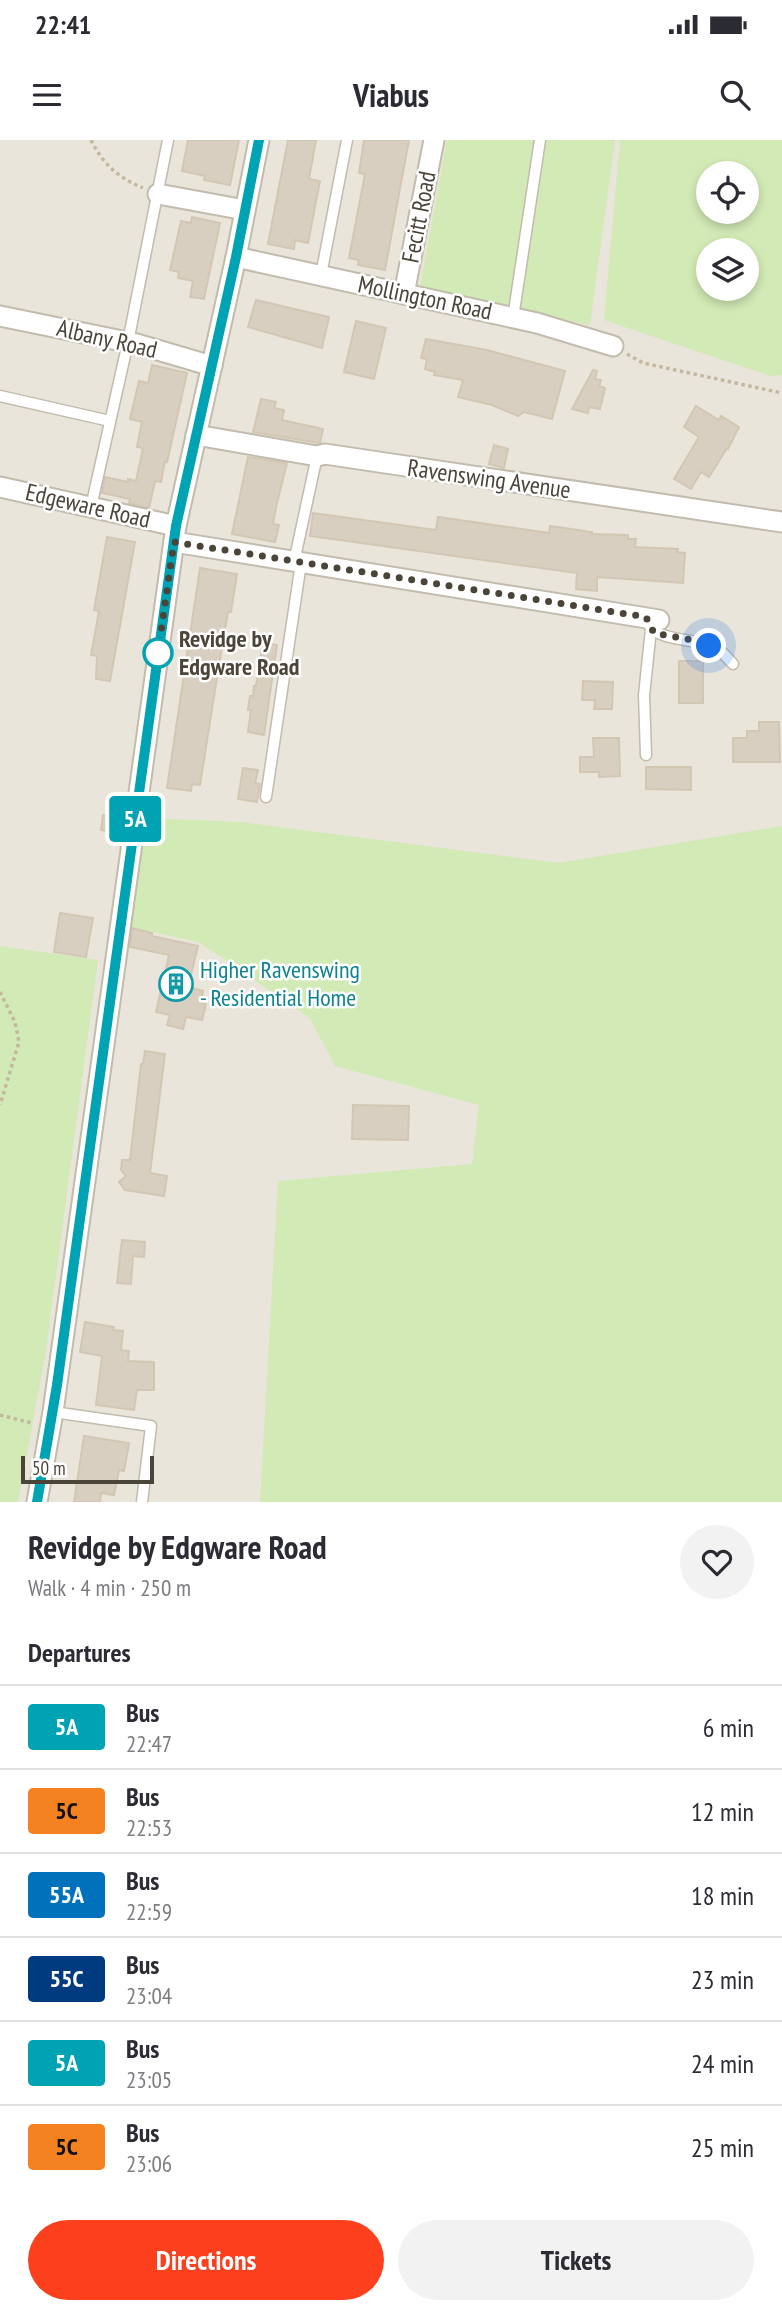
<!DOCTYPE html>
<html lang="en">
<head>
<meta charset="utf-8">
<style>
  body { margin:0; font-family:"PT Sans Narrow",sans-serif; background:#f2f2f3; color:#2b2b33; height:100vh; display:flex; flex-direction:column; font-size:26px; white-space:nowrap }
  * { box-sizing:border-box; margin:0 }
  p { font-size:23px; color:#7c7c81 }
  .icon { flex:none; width:38px; height:38px; fill:none; stroke:currentColor; stroke-width:2; stroke-linecap:round; stroke-linejoin:round }
  .map { position:relative; height:1362px; overflow:hidden }
  .panel { display:flex; flex-direction:column; background:#fff; flex:1 }
  .panel>* { flex:none }
  .badge { padding:0 14px; border-radius:5px; font-size:24px; line-height:46px }
  .fabs { position:absolute; left:696px; top:21px; display:grid; gap:14px }
  .fabs a { display:grid; place-items:center; width:63px; height:63px; border-radius:50%; background:#fff; box-shadow:0 4px 10px #0003; font-size:35px }
  .scale { position:absolute; left:21px; bottom:18px; width:133px; box-sizing:border-box; padding-left:7px; border:4px solid #4b4439; border-top:0; font-size:19px; line-height:24px; white-space:nowrap; color:#4b4439; -webkit-text-stroke:5px #fff; paint-order:stroke }
  .you { position:absolute; width:35px; height:35px; margin:-18px; border:5px solid #fff; border-radius:50%; background:#1a73e8; box-shadow:0 0 0 10px #1a73e833 }
  .map>.badge { position:absolute; translate:-50% -50%; box-shadow:0 0 0 4px #fff }
  h2 { padding:0 28px; font-size:26px; line-height:63px }
  .round { display:grid; place-items:center; flex:none; width:74px; height:74px; border-radius:37px; background:#f2f2f3 }
  .head { display:flex; align-items:center; justify-content:space-between; height:119px; padding:0 28px }
  h1 { font-size:33px; font-weight:700; line-height:52px }
  .primary-button { display:flex; gap:14px; margin-top:auto; padding:14px 28px }
  .primary-button a { flex:1; height:80px; border-radius:42px; background:#fc3f1d; color:#fff; font-size:28px; font-weight:700; line-height:80px; text-align:center }
  .primary-button a+a { background:#f2f2f3; color:#2b2b33 }
  ul { padding:0; list-style:none }
  li { display:flex; align-items:center; gap:21px; height:84px; padding:0 28px; border-top:2px solid #e1e1e2 }
  li div { flex:1 }
  li b { display:block; font-size:26px }
  li em { font-style:normal }
  li .badge { min-width:77px; font-weight:700; text-align:center }
  .status { display:flex; justify-content:space-between; align-items:center; height:49px; padding:0 35px; background:#fff; direction:ltr }
  .status svg { height:19px; fill:currentColor }
  header { display:flex; justify-content:space-between; align-items:center; height:91px; padding:0 28px; background:#fff; font-size:32px; font-weight:700 }
  .map>svg:first-child { display:block }
  .residential { fill:#eae5da; fill-rule:evenodd }
  .green { fill:#d2eab5; fill-rule:evenodd }
  .building { fill:#d8cfc1; stroke:#d3c7b4; stroke-width:2 }
  .lines { fill:none; stroke-linecap:round; stroke-linejoin:round }
  .service-casing { stroke:#c2bbae; stroke-width:13 }
  .minor-casing { stroke:#c2bbae; stroke-width:23 }
  .path { stroke:#c4b79f; stroke-width:3.5; stroke-dasharray:3.5 3.5; stroke-linecap:butt }
  .service { stroke:#fff; stroke-width:10 }
  .minor { stroke:#fff; stroke-width:19 }
  .line-casing { stroke:#fff; stroke-width:16 }
  .line { stroke:#00a3b4; stroke-width:10 }
  .walk { stroke:#4b4439; stroke-width:7; stroke-dasharray:0 12.6 }
  .stop-dot { fill:#fff; stroke:#00a3b4; stroke-width:3.5 }
  .labels { text-anchor:middle; stroke-width:5; stroke-linejoin:round; paint-order:stroke }
  .street-label { font-size:24px; fill:#4b4439; stroke:#fff }
  .stop-label { font-size:24px; font-weight:bold; fill:#4b4439; stroke:#fff; text-anchor:start }
  .culture-label { font-size:24px; fill:#0d838f; stroke:#fff; text-anchor:start }
</style>
</head>
<body>
<div class="status"><b>22:41</b><svg viewBox="0 0 49 12"><path d="M0 12V9h3v3zM5 12V6h3v6zM10 12V3h3v9zM15 12V0h3v12zM26 1h20v11H26zM47 4h2v5h-2z"/></svg></div>
<header><svg class="icon" aria-label="menu" viewBox="0 0 24 24"><path d="M4 6h16M4 12h16M4 18h16"/></svg>Viabus<svg class="icon" aria-label="search" viewBox="0 0 24 24"><circle cx="10" cy="10" r="6"/><path d="M15 15l6 6"/></svg></header>
<div class="map">
<svg width="782" height="1362" viewBox="0 0 782 1362">
  <rect width="100%" height="100%" fill="#f6f3ec"/>
  <!-- residential -->
  <path class="residential" d="M0,0H782V1362H0ZM709,33H747V72H709ZM709,110H747V149H709Z"/>
  <!-- green -->
  <g class="green">
    <path d="M447,0H615L590,185L420,147Z"/>
    <path d="M620,0H782V235L771,236L604,180ZM709,33H747V72H709ZM709,110H747V149H709Z"/>
    <path d="M147,678L240,682L559,723L782,686V1362H260L278,1041L472,1024L479,965L335,926L310,878L215,813L198,802L131,787Z"/>
    <path d="M0,806L98,820L45,1217L18,1362H0Z"/>
  </g>
  <!-- building -->
  <g class="building">
    <path d="M188,0H239L230,45L204,40L205,36L182,31Z"/>
    <path d="M288,0H316L309,39L320,41L308,103L295,100L294,109L268,104Z"/>
    <path d="M364,0H409L385,130L358,125L359,120L349,118L365,34L359,33Z"/>
    <path d="M192,77L220,83L204,159L190,157L193,141L178,138L179,132L170,130L181,81L191,83Z"/>
    <path d="M256,160L329,177L322,208L248,187Z"/>
    <path d="M356,181L386,188L374,239L344,232Z"/>
    <path d="M426,199L487,210L565,231L552,279L524,272L518,276L492,265L458,257L463,240L434,235L435,232L425,229L427,219L421,218Z"/>
    <path d="M152,225L187,233L167,322L165,321L161,342L155,341L149,368L129,363L130,359L102,353L105,337L128,342V339L136,341L143,308L137,307L142,282L130,279L139,241L148,243Z"/>
    <path d="M593,230L597,231L595,239L601,240L599,246L605,248L600,269L589,267L588,273L572,269Z"/>
    <path d="M261,259L276,262L274,268L284,270L282,280L323,289L320,303L253,292Z"/>
    <path d="M696,266L719,280L721,276L739,287L728,309L727,308L709,337L701,332L691,349L674,339L699,297L684,287Z"/>
    <path d="M494,305L508,309L504,328L489,324Z"/>
    <path d="M248,317L287,323L276,367L273,384L279,385L275,402L232,394Z"/>
    <path d="M313,373L436,390L438,377L549,393L550,386L592,392V394L628,395V399H636L635,407L678,409L677,412L685,413L683,443L597,437V451L576,449L577,433L310,396Z"/>
    <path d="M107,397L135,402L110,541L96,539L97,516L91,515L99,471L94,470Z"/>
    <path d="M200,428L237,434L231,472H228L223,500L200,645L192,644L191,651L167,648Z"/>
    <path d="M263,503L277,505L264,595L248,592L251,570H248L250,556H253L254,546H256Z"/>
    <rect x="679" y="521" width="24" height="42"/>
    <path d="M583,541L613,542L612,569H594L595,560H582Z"/>
    <path d="M759,582H779L780,622H733V598H747V591H759Z"/>
    <path d="M593,598H619L620,636L599,637V632H580V617H594Z"/>
    <path d="M646,627H691V650L646,649Z"/>
    <path d="M243,628L258,630L255,643L260,644L257,662L238,659Z"/>
    <path d="M103,675L119,678L116,693L101,690Z"/>
    <path d="M60,773L93,778L86,817L54,812Z"/>
    <path d="M132,788L152,793V796L198,806L188,847L203,851L201,863L206,864L202,880L186,877L183,889L167,885L170,875L156,872L169,815L130,807Z"/>
    <path d="M145,911L165,914L150,1033L167,1036L164,1056L125,1050L119,1042L126,1036L121,1030L122,1020H130L141,924H143Z"/>
    <path d="M353,965L409,966L408,1000L352,999Z"/>
    <path d="M122,1100L145,1102L144,1117L133,1116L131,1144L117,1143Z"/>
    <path d="M85,1182L114,1187L113,1190L123,1191L121,1210L129,1211L128,1221L154,1222V1250H137L134,1270L96,1265L102,1216L80,1212Z"/>
    <path d="M84,1296L129,1303L124,1331L119,1330L114,1355L101,1353L100,1362H74Z"/>
  </g>
  <g class="lines">
    <!-- service casing -->
    <g class="service-casing">
      <g id="service">
        <path d="M321,135L347,0"/>
        <path d="M513,178L540,0"/>
        <path d="M0,256L110,281"/>
        <path d="M91,367L128,202L168,0"/>
        <path d="M294,422L317,316"/>
        <path d="M649,485C659,502 698,498 717,508C723,512 728,519 733,524"/>
        <path d="M646,615L644,555L651,489"/>
        <path d="M266,657L301,423"/>
        <path d="M53,1272L151,1286L142,1362"/>
      </g>
    </g>
    <!-- minor casing -->
    <g class="minor-casing">
      <g id="minor">
        <path d="M158,54L245,70"/>
        <path d="M236,117L537,183L613,206"/>
        <path d="M404,154L434,0"/>
        <path d="M0,176L137,204L212,226"/>
        <path d="M196,295L317,316L325,314L782,382"/>
        <path d="M0,347L176,386"/>
        <path d="M174,402L659,480"/>
        <path d="M37,1362L53,1272L176,386L236,117L259,0"/>
      </g>
    </g>
    <!-- path -->
    <g class="path">
      <path d="M91,0C103,24 117,37 143,48"/>
      <path d="M627,214L643,223L782,253"/>
      <path d="M0,852L15,882L19,902L0,965"/>
      <path d="M0,1275L32,1283"/>
    </g>
    <!-- service -->
    <use href="#service" class="service"/>
    <!-- minor -->
    <use href="#minor" class="minor"/>
  </g>
  <g class="lines">
    <!-- line casing -->
    <g class="line-casing">
      <path id="line" d="M37,1362L57,1245L176,386L236,117L259,0"/>
    </g>
    <!-- line -->
    <use href="#line" class="line"/>
    <!-- walk -->
    <path class="walk" d="M158,513L174,402L646,477L654,493L698,501L709,506"/>
  </g>
  <!-- icons -->
  <defs>
    <g id="building-ring" transform="scale(1.75)"><circle r="9.5" fill="#fff" stroke="#0f9aa8" stroke-width="1.5"/><path d="M-4-6H4V6H1V3H-1V6H-4ZM-2.5-4.3h1.7v1.8h-1.7ZM.8-4.3h1.7v1.8H.8ZM-2.5-1h1.7V.8h-1.7ZM.8-1h1.7V.8H.8Z" fill="#0f9aa8"/></g>
  </defs>
  <g fill-rule="evenodd">
    <use href="#building-ring" x="176" y="844"/>
  </g>
  <!-- markers -->
  <circle class="stop-dot" cx="158" cy="513" r="14"/>
  <g class="labels">
    <!-- street labels -->
    <g class="street-label">
      <text transform="translate(419 77) rotate(-79)" y="8">Fecitt Road</text>
      <text transform="translate(425 158) rotate(12)" y="8">Mollington Road</text>
      <text transform="translate(107 199) rotate(13)" y="8">Albany Road</text>
      <text transform="translate(489 339) rotate(8)" y="8">Ravenswing Avenue</text>
      <text transform="translate(88 366) rotate(13)" y="8">Edgeware Road</text>
    </g>
    <!-- stop labels -->
    <g class="stop-label">
      <text x="179" y="507">Revidge by<tspan x="179" dy="28">Edgware Road</tspan></text>
    </g>
    <!-- culture labels -->
    <g class="culture-label">
      <text x="200" y="838">Higher Ravenswing<tspan x="200" dy="28">- Residential Home</tspan></text>
    </g>
  </g>
</svg>
<div class="fabs">
<a><svg class="icon" aria-label="locate" viewBox="0 0 24 24"><circle cx="12" cy="12" r="6"/><path d="M12 2v4M12 18v4M2 12h4M18 12h4"/></svg></a>
<a><svg class="icon" aria-label="layers" viewBox="0 0 24 24"><path d="M12 4l9 5-9 5-9-5zM3 14l9 5 9-5"/></svg></a>
</div>
<div class="scale">50 m</div>
<div class="you" style="left:709px;top:506px"></div>
<b class="badge" style="left:135px;top:679px;background:#00a3b4;color:#fff">5A</b>
</div>
<section class="panel">
<div class="head"><div><h1>Revidge by Edgware Road</h1><p>Walk · 4 min · 250 m</p></div><a class="round"><svg class="icon" aria-label="heart" viewBox="0 0 24 24"><path d="M12 20l-8-8c-3-5 5-10 8-4 3-6 11-1 8 4z"/></svg></a></div>
<h2>Departures</h2>
<ul>
<li><span class="badge" style="background:#00a3b4;color:#fff">5A</span><div><b>Bus</b><p>22:47</p></div><em>6 min</em></li>
<li><span class="badge" style="background:#f58220;color:#111">5C</span><div><b>Bus</b><p>22:53</p></div><em>12 min</em></li>
<li><span class="badge" style="background:#0072bc;color:#fff">55A</span><div><b>Bus</b><p>22:59</p></div><em>18 min</em></li>
<li><span class="badge" style="background:#003b80;color:#fff">55C</span><div><b>Bus</b><p>23:04</p></div><em>23 min</em></li>
<li><span class="badge" style="background:#00a3b4;color:#fff">5A</span><div><b>Bus</b><p>23:05</p></div><em>24 min</em></li>
<li><span class="badge" style="background:#f58220;color:#111">5C</span><div><b>Bus</b><p>23:06</p></div><em>25 min</em></li>
</ul>
<div class="primary-button"><a>Directions</a><a>Tickets</a></div>
</section>
</body>
</html>
